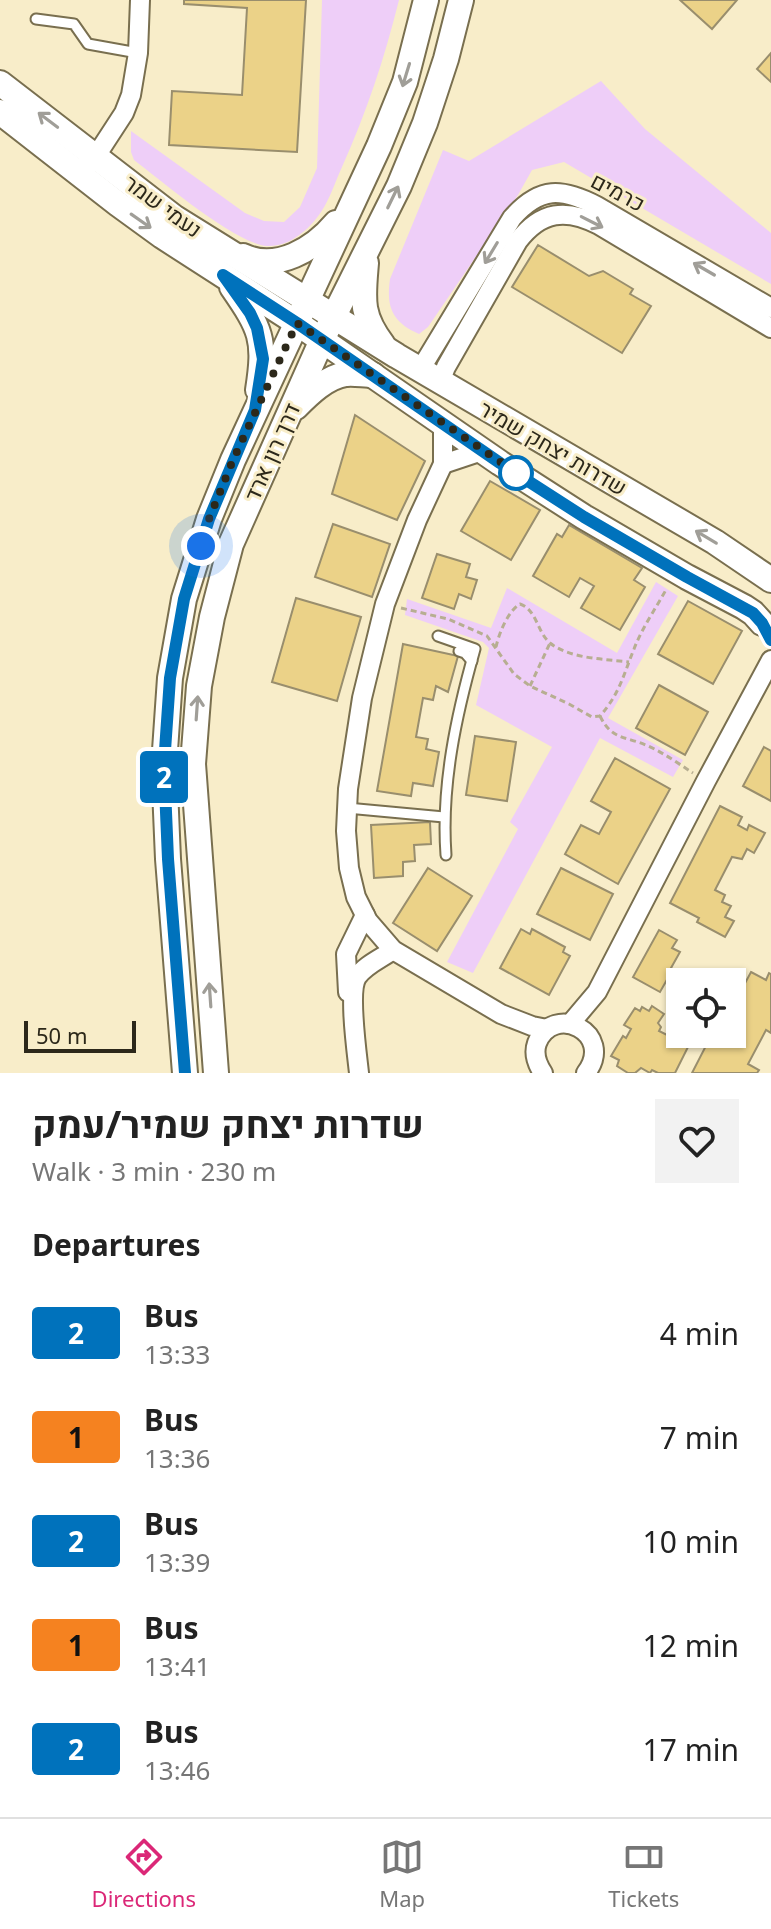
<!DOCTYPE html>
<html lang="en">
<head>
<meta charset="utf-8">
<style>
  body { margin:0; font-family:"Noto Sans",Heebo,sans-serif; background:#f2f2f2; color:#222; height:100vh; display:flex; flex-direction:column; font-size:30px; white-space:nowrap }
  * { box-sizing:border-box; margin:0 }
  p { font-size:26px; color:#767676 }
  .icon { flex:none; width:44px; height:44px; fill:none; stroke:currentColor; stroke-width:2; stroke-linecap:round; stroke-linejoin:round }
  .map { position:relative; height:1073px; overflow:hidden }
  .details { display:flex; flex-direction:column; background:#fff; flex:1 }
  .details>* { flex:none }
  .badge { padding:0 16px; border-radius:6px; font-size:28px; line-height:52px }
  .tools { position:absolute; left:666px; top:968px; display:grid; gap:16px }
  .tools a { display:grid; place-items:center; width:80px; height:80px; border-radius:0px; background:#fff; box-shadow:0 2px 6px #0004; font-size:40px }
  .scale { position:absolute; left:24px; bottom:20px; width:112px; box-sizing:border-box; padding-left:8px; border:4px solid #2c281a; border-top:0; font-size:22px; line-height:28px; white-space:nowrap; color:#2c281a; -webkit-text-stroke:6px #f8edc9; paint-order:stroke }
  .you { position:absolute; width:40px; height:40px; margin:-20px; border:6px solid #fff; border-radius:50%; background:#1a73e8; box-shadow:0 0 0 12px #1a73e833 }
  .map>.badge { position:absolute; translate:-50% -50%; box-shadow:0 0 0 4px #fff }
  h2 { padding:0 32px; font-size:30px; line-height:72px }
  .round { display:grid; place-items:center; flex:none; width:84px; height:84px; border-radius:0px; background:#f2f2f2 }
  .summary { display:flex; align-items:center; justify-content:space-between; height:136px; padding:0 32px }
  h1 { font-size:38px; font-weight:700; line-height:60px }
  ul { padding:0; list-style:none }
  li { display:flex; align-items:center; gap:24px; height:104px; padding:0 32px }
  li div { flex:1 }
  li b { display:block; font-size:30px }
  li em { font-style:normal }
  li .badge { min-width:88px; font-weight:700; text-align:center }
  .tabs { display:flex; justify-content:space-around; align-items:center; height:112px; border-top:2px solid #e0e0e0; background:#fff; font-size:22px; color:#767676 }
  .tabs a { display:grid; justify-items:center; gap:4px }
  .tabs .active { color:#db2777 }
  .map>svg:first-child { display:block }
  .green { fill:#eecef8 }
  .building { fill:#ebd288; stroke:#998e6d; stroke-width:2 }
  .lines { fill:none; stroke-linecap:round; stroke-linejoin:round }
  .lane-casing { stroke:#796f4f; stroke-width:13 }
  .street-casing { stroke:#796f4f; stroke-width:22 }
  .secondary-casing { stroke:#796f4f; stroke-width:28 }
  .path { stroke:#b7ae91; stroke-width:3; stroke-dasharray:6 4; stroke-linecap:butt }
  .lane { stroke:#fff; stroke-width:9 }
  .street { stroke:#fff; stroke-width:18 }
  .secondary { stroke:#fff; stroke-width:24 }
  .oneway { stroke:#a09e98 }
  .line-casing { stroke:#fff; stroke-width:18 }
  .line { stroke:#0072bc; stroke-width:12 }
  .walk { stroke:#2c281a; stroke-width:8; stroke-dasharray:0 14.4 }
  .stop-dot { fill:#fff; stroke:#0072bc; stroke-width:4 }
  .labels { text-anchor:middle; stroke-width:6; stroke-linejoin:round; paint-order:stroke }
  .street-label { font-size:22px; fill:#2c281a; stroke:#f8edc9 }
</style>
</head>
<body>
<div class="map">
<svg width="771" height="1073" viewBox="0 0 771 1073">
  <rect width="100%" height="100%" fill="#f8edc9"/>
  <!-- green -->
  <g class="green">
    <path d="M322,0H399C384,60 367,111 342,167C335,182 330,199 321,212C309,230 289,247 267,246C234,243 162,181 134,160L131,152V131L245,213L264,221L284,222L300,207L317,168Z"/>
    <path d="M601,81L645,129L771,233V284L564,162L532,170L518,195L428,327L419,334C392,322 386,307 390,279L443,150L469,161Z"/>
    <path d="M656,582L678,596L608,718L683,760L673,777L600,738L473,973L447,962L518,829L510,822L552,747L476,705L489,648L483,642L405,615L407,599L491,628L507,588L617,653Z"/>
  </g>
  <!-- building -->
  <g class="building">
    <path d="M184,0H306L297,152L169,145L172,91L242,95L247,8L184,4Z"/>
    <path d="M680,0H737L712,29Z"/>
    <path d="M771,53V82L757,69Z"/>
    <path d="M538,245L589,276L603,271L633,289L630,294L651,306L622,353L512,287Z"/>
    <path d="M355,415L425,461L397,520L332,494Z"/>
    <path d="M490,481L540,510L511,560L461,531Z"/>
    <path d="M333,524L390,544L372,597L315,577Z"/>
    <path d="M569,525L642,568L634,580L645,587L620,630L581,608L594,586L580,578L569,597L533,576L557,534L562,537Z"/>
    <path d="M437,554L470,564L466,577L477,580L471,599L459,594L454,609L422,598Z"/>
    <path d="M296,598L361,617L337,701L272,682Z"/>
    <path d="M688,601L742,631L713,684L658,654Z"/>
    <path d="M403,644L458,656L448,692L436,686L433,700L423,698L416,737L428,739L426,749L439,752L433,786L413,783L411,796L377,791Z"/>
    <path d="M659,685L708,712L685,755L636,728Z"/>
    <path d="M475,736L516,742L507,801L466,795Z"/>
    <path d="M764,747L771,751V801L743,786Z"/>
    <path d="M615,758L670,789L618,884L565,854L581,825L599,834L611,812L591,801Z"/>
    <path d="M720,806L742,817L738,825L747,830L749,825L765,833L754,853L747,849L742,859L732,857L715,890L725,895L722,902L731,906L725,917L734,921L725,937L697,922L699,918L670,903Z"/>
    <path d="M430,822L431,844L414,845L415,861L403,862V876L374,878L371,825Z"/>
    <path d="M428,868L472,896L437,951L393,923Z"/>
    <path d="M561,868L613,894L590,940L537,914Z"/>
    <path d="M521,929L530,934L532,929L565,947L563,952L570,956L549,995L500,968Z"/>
    <path d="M659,930L677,940L672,948L680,952L671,968L683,975L678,984L668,978L660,992L633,977Z"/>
    <path d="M751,972L766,980L769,973L771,974V1033L766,1030L748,1064L759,1070L757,1073H692L712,1034H732V998L736,1000Z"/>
    <path d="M652,1006L664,1014L658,1023L661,1027L659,1031L673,1038L676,1032L679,1033L678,1037L690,1043L675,1073H658L652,1070L650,1073L641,1068L635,1073H628L617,1066L619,1060L611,1056L623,1036L626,1038L631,1029L624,1025L635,1008L640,1011L642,1007L649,1011Z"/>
  </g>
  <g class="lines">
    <!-- lane casing -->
    <g class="lane-casing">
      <g id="lane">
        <path d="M36,19L74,24L88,44L138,53"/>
        <path d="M438,636L475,649C456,716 441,786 446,855"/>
        <path d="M459,651L465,653L472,661"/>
        <path d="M347,808L444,817"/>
      </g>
    </g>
    <!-- street casing -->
    <g class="street-casing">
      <g id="street">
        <path d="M89,164L96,156L124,113L131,95L138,53L140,0"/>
        <path d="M420,370L512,218C540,186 562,188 597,206L771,308"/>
        <path d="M440,382L446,367L518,241C541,211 566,208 599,225L771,328"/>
        <path d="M443,424V464L417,520L385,604L362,698L348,789L346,831L349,868L356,897L368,921L393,950L501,1014L532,1026L547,1029"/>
        <path d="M443,464L482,451"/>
        <path d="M348,992L346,954L365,915"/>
        <path d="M570,1024L597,992L706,781L771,660"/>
        <path d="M359,1073C357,1054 348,991 357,977C365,965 382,958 393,950"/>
        <path d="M543,1073C537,1064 533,1054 537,1043C553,1002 616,1033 586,1073"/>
      </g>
    </g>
    <!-- secondary casing -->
    <g class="secondary-casing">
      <g id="secondary">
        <path d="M0,83L175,218L397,356L715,542L771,580"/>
        <path d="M0,112L118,204L162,236L297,323L500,463L584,517L687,577L744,607L753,613L762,623"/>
        <path d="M243,256C277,272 314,249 336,223"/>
        <path d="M366,263C363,299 360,315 383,345"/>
        <path d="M232,287C261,329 266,339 258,390"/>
        <path d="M296,407C309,394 326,377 346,374C354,373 364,375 373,375"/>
        <path d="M185,1073L168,859L164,765L170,678L184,599L209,519L233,460L379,146L405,82L426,0"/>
        <path d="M216,1073L193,764L199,686L212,617L231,544L322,340L399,186L425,123L446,59L461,0"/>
      </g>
    </g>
    <!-- path -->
    <g class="path">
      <path d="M401,608L448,619L487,636L514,674L530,686L569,704L592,717L600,716C620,693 623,676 634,649C642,628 656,608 667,588"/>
      <path d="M496,647C499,633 508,611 520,604C537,610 537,632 550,643C570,659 605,659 629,662"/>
      <path d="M530,686L550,643"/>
      <path d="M600,716C612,741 627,736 648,746C664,753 679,764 693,773"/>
    </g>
    <!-- lane -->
    <use href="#lane" class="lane"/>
    <!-- street -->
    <use href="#street" class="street"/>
    <!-- secondary -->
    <use href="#secondary" class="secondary"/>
  </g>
  <!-- one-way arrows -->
  <defs><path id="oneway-shaft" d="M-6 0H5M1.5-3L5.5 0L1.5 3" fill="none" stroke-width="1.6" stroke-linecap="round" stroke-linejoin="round" transform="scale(2)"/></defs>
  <g class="oneway">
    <use href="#oneway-shaft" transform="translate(406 75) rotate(107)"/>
    <use href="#oneway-shaft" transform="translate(48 120) rotate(-143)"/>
    <use href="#oneway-shaft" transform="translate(393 197) rotate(-64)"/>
    <use href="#oneway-shaft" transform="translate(141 221) rotate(35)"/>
    <use href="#oneway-shaft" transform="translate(592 222) rotate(27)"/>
    <use href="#oneway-shaft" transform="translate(491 253) rotate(121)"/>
    <use href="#oneway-shaft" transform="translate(704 269) rotate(-150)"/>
    <use href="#oneway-shaft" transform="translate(706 537) rotate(-149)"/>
    <use href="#oneway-shaft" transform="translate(197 708) rotate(-86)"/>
    <use href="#oneway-shaft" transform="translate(210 995) rotate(-94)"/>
  </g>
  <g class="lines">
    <!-- line casing -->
    <g class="line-casing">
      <path id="line" d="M185,1073L168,859L164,765L170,678L184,599L209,519L255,410L263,359L257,328L250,313L223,275L297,323L500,463L584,517L687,577L753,613L762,623L771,640"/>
    </g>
    <!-- line -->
    <use href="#line" class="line"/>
    <!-- walk -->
    <path class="walk" d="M201,546L209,519L233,460L297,323L521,476L516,473"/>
  </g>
  <!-- markers -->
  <circle class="stop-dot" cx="516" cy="473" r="16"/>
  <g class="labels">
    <!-- street labels -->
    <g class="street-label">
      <text transform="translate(618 192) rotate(28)" y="8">כרמים</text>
      <text transform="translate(163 206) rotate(36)" y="8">נעמי שמר</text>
      <text transform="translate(553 448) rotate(30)" y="8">שדרות יצחק שמיר</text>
      <text transform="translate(272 452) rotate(-66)" y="8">דרך רון ארד</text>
    </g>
  </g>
</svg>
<div class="tools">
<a><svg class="icon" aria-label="locate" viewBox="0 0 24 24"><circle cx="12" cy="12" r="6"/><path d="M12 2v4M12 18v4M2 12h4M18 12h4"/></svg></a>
</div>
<div class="scale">50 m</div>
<div class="you" style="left:201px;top:546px"></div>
<b class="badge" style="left:164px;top:777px;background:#0072bc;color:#fff">2</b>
</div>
<section class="details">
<div class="summary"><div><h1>שדרות יצחק שמיר/עמק</h1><p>Walk · 3 min · 230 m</p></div><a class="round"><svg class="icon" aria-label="heart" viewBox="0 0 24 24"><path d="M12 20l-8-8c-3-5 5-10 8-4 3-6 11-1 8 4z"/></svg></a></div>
<h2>Departures</h2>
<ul>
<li><span class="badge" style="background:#0072bc;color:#fff">2</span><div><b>Bus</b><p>13:33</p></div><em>4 min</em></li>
<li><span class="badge" style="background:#f58220;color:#111">1</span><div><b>Bus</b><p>13:36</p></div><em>7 min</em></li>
<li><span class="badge" style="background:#0072bc;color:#fff">2</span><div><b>Bus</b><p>13:39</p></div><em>10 min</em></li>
<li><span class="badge" style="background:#f58220;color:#111">1</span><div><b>Bus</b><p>13:41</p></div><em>12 min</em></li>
<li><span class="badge" style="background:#0072bc;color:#fff">2</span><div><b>Bus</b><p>13:46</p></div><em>17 min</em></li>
</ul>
</section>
<nav class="tabs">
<a class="active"><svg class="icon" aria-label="directions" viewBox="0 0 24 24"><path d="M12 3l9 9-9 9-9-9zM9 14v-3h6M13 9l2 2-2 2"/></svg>Directions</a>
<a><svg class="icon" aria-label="map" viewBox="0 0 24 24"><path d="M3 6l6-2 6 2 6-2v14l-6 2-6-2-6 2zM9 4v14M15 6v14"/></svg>Map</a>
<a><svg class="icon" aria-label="tickets" viewBox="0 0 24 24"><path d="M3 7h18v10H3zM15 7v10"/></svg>Tickets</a>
</nav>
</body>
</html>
